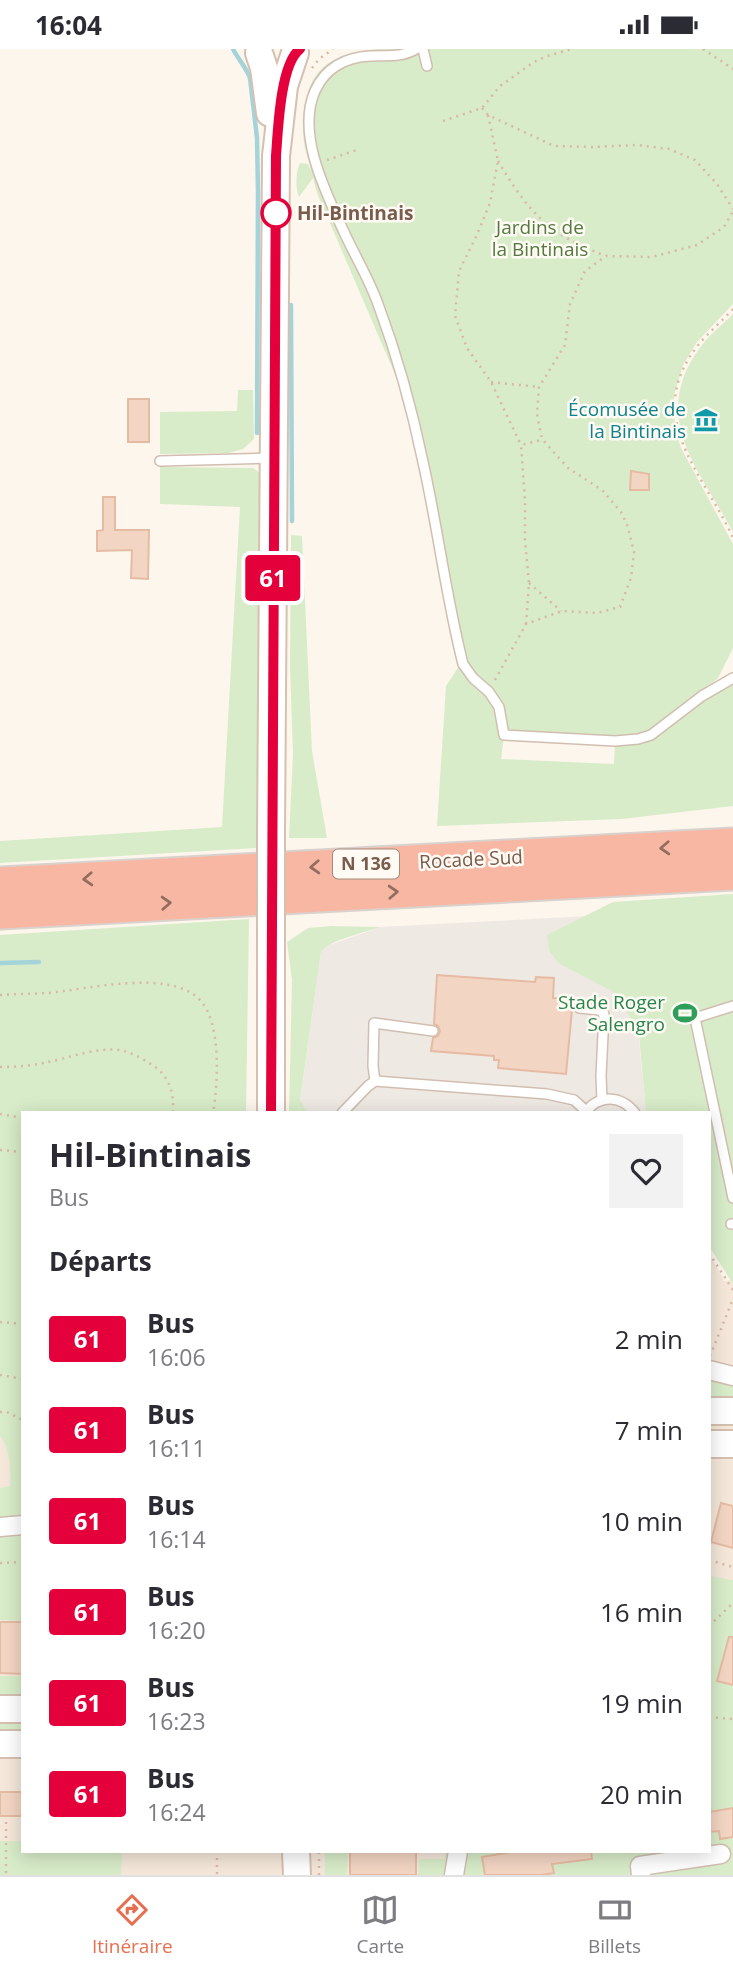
<!DOCTYPE html>
<html lang="fr">
<head>
<meta charset="utf-8">
<style>
  body { margin:0; font-family:"Open Sans",sans-serif; background:#f2f2f3; color:#2b2b33; height:100vh; display:flex; flex-direction:column; font-size:26px; white-space:nowrap }
  * { box-sizing:border-box; margin:0 }
  p { font-size:23px; color:#7c7c81 }
  .icon { flex:none; width:38px; height:38px; fill:none; stroke:currentColor; stroke-width:2; stroke-linecap:round; stroke-linejoin:round }
  .map { position:relative; flex:1; overflow:hidden }
  .panel { position:absolute; left:21px; top:1062px; width:690px; height:742px; display:flex; flex-direction:column; background:#fff; border-radius:0px; box-shadow:0 4px 18px #0003 }
  .panel>* { flex:none }
  .badge { padding:0 14px; border-radius:5px; font-size:24px; line-height:46px }
  .map>.badge { position:absolute; translate:-50% -50%; box-shadow:0 0 0 4px #fff }
  h2 { padding:0 28px; font-size:26px; line-height:63px }
  .round { display:grid; place-items:center; flex:none; width:74px; height:74px; border-radius:0px; background:#f2f2f3 }
  .headline { display:flex; align-items:center; justify-content:space-between; height:119px; padding:0 28px }
  h1 { font-size:33px; font-weight:700; line-height:52px }
  ul { padding:0; list-style:none }
  li { display:flex; align-items:center; gap:21px; height:91px; padding:0 28px }
  li div { flex:1 }
  li b { display:block; font-size:26px }
  li em { font-style:normal }
  li .badge { min-width:77px; font-weight:700; text-align:center }
  .status { display:flex; justify-content:space-between; align-items:center; height:49px; padding:0 35px; background:#fff; direction:ltr }
  .status svg { height:19px; fill:currentColor }
  .tab-bar { display:flex; justify-content:space-around; align-items:center; height:98px; border-top:2px solid #e1e1e2; background:#fff; font-size:19px; color:#7c7c81 }
  .tab-bar a { display:grid; justify-items:center; gap:4px }
  .tab-bar .active { color:#e76f51 }
  .map>svg:first-child { display:block }
  .residential { fill:#f5e8da }
  .industrial { fill:#efe9e4 }
  .green { fill:#d8ecc9 }
  .lines { fill:none; stroke-linecap:round; stroke-linejoin:round }
  .stream { stroke:#a5d3da; stroke-width:4.5 }
  .building { fill:#f3d5c3; stroke:#e6bba3; stroke-width:2 }
  .lane-casing { stroke:#d1beb0; stroke-width:12 }
  .street-casing { stroke:#d1beb0; stroke-width:21 }
  .secondary-casing { stroke:#d6c0b0; stroke-width:30 }
  .highway-casing { stroke:#dad1cd; stroke-width:37 }
  .path { stroke:#d9b8a5; stroke-width:2.5; stroke-dasharray:2 5; stroke-linecap:butt }
  .lane { stroke:#fff; stroke-width:9 }
  .street { stroke:#fff; stroke-width:18 }
  .secondary { stroke:#fff; stroke-width:26 }
  .highway { stroke:#f7b7a3; stroke-width:33 }
  .secondary-bridge-casing { stroke:#d6c0b0; stroke-width:30; stroke-linecap:butt }
  .secondary-bridge { stroke:#fff; stroke-width:26 }
  .oneway { stroke:#936e5e }
  .line-casing { stroke:#fff; stroke-width:16 }
  .line { stroke:#e4003a; stroke-width:10 }
  .stop-dot { fill:#fff; stroke:#e4003a; stroke-width:3.5 }
  .labels { text-anchor:middle; stroke-width:5; stroke-linejoin:round; paint-order:stroke }
  .shield { fill:#fffaf3; stroke:#a28b7f; stroke-width:2 }
  .shield-label { font-size:18px; font-weight:bold; fill:#7a5c4d }
  .stop-label { font-size:19px; font-weight:bold; fill:#7a5c4d; stroke:#fffaf3; text-anchor:start }
  .park-label { font-size:19px; fill:#537a41; stroke:#fffaf3 }
  .culture-label { font-size:19px; fill:#0d838f; stroke:#fffaf3; text-anchor:end }
  .street-label { font-size:19px; fill:#7a5c4d; stroke:#fffaf3 }
  .leisure-label { font-size:19px; fill:#27864d; stroke:#fffaf3; text-anchor:end }
</style>
</head>
<body>
<div class="status"><b>16:04</b><svg viewBox="0 0 49 12"><path d="M0 12V9h3v3zM5 12V6h3v6zM10 12V3h3v9zM15 12V0h3v12zM26 1h20v11H26zM47 4h2v5h-2z"/></svg></div>
<div class="map">
<svg width="733" height="1826" viewBox="0 0 733 1826">
  <rect width="100%" height="100%" fill="#fdf6ec"/>
  <!-- residential -->
  <path class="residential" d="M709,1207L713,1211L724,1232L733,1231V1826H0V1364L23,1374V1802H709Z"/>
  <!-- industrial -->
  <path class="industrial" d="M627,865L646,1064H308L300,1052L321,903L324,898L380,878Z"/>
  <!-- green -->
  <g class="green">
    <path d="M377,0H733V255L697,293L683,316L674,346L675,381L681,399L733,495V599L718,629L650,683L638,686L626,688L504,686L501,710L614,715L615,692L657,687L708,647L733,634V757L622,770L437,777L446,637L459,617L420,415L400,337L317,144L313,129L299,148C295,139 296,122 300,114L308,115L311,121C309,112 305,103 304,94C300,65 305,25 334,11C348,4 362,2 377,0Z"/>
    <path d="M733,265V483C700,421 649,370 699,300C708,287 722,276 733,265Z"/>
    <path d="M238,341H253L254,390L243,400L229,404L160,405V363L237,362Z"/>
    <path d="M160,418L253,419L260,424L257,799L0,814V792L222,778L240,458L160,455Z"/>
    <path d="M291,486L302,487L312,702L327,789H289L293,705L290,618Z"/>
    <path d="M733,845V1235L709,1197V1064H646L639,986L619,946L560,915L549,902L547,886L613,853Z"/>
    <path d="M249,870L246,1064H23V1572L0,1571V1439L10,1437C11,1421 10,1399 0,1387V886Z"/>
    <path d="M331,877L380,878C366,883 327,892 321,903L300,1051L308,1064H289L292,931L287,893L308,879Z"/>
    <path d="M716,1327L733,1332V1347H709V1331Z"/>
    <path d="M709,1527L733,1531V1826H418L419,1810H445V1803L709,1802Z"/>
    <rect x="0" y="1627" width="23" height="27"/>
    <rect x="0" y="1666" width="23" height="23"/>
    <path d="M0,1792H23V1802L122,1803L121,1826H0Z"/>
    <path d="M325,1803H348L347,1826H325Z"/>
  </g>
  <g class="lines">
    <!-- stream -->
    <g class="stream">
      <path d="M233,0C238,10 246,18 250,29L257,89L258,143L257,384"/>
      <path d="M291,256L292,472"/>
      <path d="M0,914L39,913"/>
    </g>
  </g>
  <!-- building -->
  <g class="building">
    <rect x="128" y="350" width="21" height="43"/>
    <path d="M631,422L649,425V441H630Z"/>
    <path d="M103,448H115V481H149L148,530L131,529L132,501L97,502V482L103,481Z"/>
    <path d="M437,926L535,933L536,928L554,929L553,949L573,950L566,1025L498,1019L499,1011H494V1007L431,1002L433,989L438,987L440,982L438,977L434,975Z"/>
    <path d="M721,1454L733,1457V1499L711,1493Z"/>
    <path d="M0,1573H23V1625L0,1624Z"/>
    <path d="M729,1588H733V1636L717,1632Z"/>
    <rect x="0" y="1743" width="23" height="24"/>
    <path d="M733,1759V1788L720,1790L719,1782L709,1783V1763Z"/>
    <rect x="350" y="1802" width="66" height="24"/>
    <path d="M517,1802H591L592,1810L552,1815L554,1824L542,1826H485L482,1808Z"/>
  </g>
  <g class="lines">
    <!-- lane casing -->
    <g class="lane-casing">
      <g id="lane">
        <path d="M416,0C401,9 387,6 370,7C346,8 325,19 315,42C296,85 326,144 344,183C355,207 369,230 378,255C397,306 412,360 423,413C438,480 446,548 463,615L473,629L489,643L499,658L504,686L615,692L638,690L651,686L702,647L733,629"/>
        <path d="M423,0L427,17"/>
        <path d="M160,412L272,409"/>
        <path d="M733,957L695,969L733,1149"/>
        <path d="M579,959L600,961L604,965L601,1027L602,1051"/>
        <path d="M375,1032L547,1045L574,1051L586,1062"/>
        <path d="M342,1064L368,1037L375,1032L373,1017L374,974L433,982"/>
        <path d="M585,1064C599,1045 621,1046 635,1064"/>
        <path d="M731,1175H733"/>
      </g>
    </g>
    <!-- street casing -->
    <g class="street-casing">
      <g id="street">
        <path d="M709,1321L733,1327"/>
        <path d="M0,1478L23,1476"/>
        <path d="M454,1826L458,1802"/>
        <path d="M641,1826L640,1817L721,1805"/>
      </g>
    </g>
    <!-- secondary casing -->
    <g class="secondary-casing">
      <g id="secondary">
        <path d="M259,4L264,19L270,64"/>
        <path d="M271,782L276,107L284,37L295,4"/>
        <path d="M271,1064V883"/>
        <path d="M709,1362H733"/>
        <path d="M709,1395H733"/>
        <path d="M0,1660H23"/>
        <path d="M0,1695H23"/>
        <path d="M296,1802L297,1826"/>
      </g>
    </g>
    <!-- highway casing -->
    <g class="highway-casing">
      <g id="highway">
        <path d="M0,835L733,796"/>
        <path d="M0,863L733,824"/>
      </g>
    </g>
    <!-- path -->
    <g class="path">
      <path d="M703,0L733,20"/>
      <path d="M312,19L319,10L333,0"/>
      <path d="M482,59L488,66L554,97L593,98L637,96L669,100L695,111L717,135L733,160"/>
      <path d="M488,66L498,112L490,154L476,188L459,222L455,267L467,299L491,333L521,396"/>
      <path d="M443,72L482,59L500,37L534,13L547,7L572,0"/>
      <path d="M327,111L357,101"/>
      <path d="M498,112C516,142 534,170 565,188C578,196 592,201 605,207"/>
      <path d="M733,260C722,272 709,283 699,295C640,368 704,424 733,489"/>
      <path d="M491,333L539,338"/>
      <path d="M529,534L561,562"/>
      <path d="M526,575L529,534L525,491V452L521,396L541,391"/>
      <path d="M495,631L526,575L562,562L597,564L620,558L631,529L634,503L628,478L621,463L602,441L568,419L542,390L537,365L539,338L565,296L570,255L585,222L606,207L652,208L697,196L724,178L733,162"/>
      <path d="M0,946C16,945 32,945 48,944C88,940 169,920 199,950C222,972 218,1035 213,1064"/>
      <path d="M0,1018C15,1018 29,1017 43,1014C67,1010 100,996 124,1002C132,1004 141,1009 149,1014C169,1025 174,1042 173,1064"/>
      <path d="M0,1065L23,1069"/>
      <path d="M0,1101L23,1103"/>
      <path d="M709,1204L733,1241"/>
      <path d="M0,1273L23,1275"/>
      <path d="M710,1307L733,1250"/>
      <path d="M0,1326L23,1330"/>
      <path d="M0,1363H7L23,1371"/>
      <path d="M709,1511L733,1518"/>
      <path d="M0,1514L23,1513"/>
      <path d="M709,1577L733,1554"/>
      <path d="M709,1668L733,1670"/>
      <path d="M6,1773V1826"/>
      <path d="M217,1802V1826"/>
      <path d="M319,1826V1802"/>
    </g>
    <!-- lane -->
    <use href="#lane" class="lane"/>
    <!-- street -->
    <use href="#street" class="street"/>
    <!-- secondary -->
    <use href="#secondary" class="secondary"/>
    <!-- highway -->
    <use href="#highway" class="highway"/>
    <!-- secondary-bridge casing -->
    <g class="secondary-bridge-casing">
      <path id="secondary-bridge" d="M271,883V782"/>
    </g>
    <!-- secondary-bridge -->
    <use href="#secondary-bridge" class="secondary-bridge"/>
  </g>
  <!-- one-way arrows -->
  <defs><path id="oneway-chevron" d="M-2-3.5L2.5 0L-2 3.5" fill="none" stroke-width="1.6" stroke-linecap="round" stroke-linejoin="round" transform="scale(1.75)"/></defs>
  <g class="oneway">
    <use href="#oneway-chevron" transform="translate(665 799) rotate(177)"/>
    <use href="#oneway-chevron" transform="translate(315 818) rotate(177)"/>
    <use href="#oneway-chevron" transform="translate(88 830) rotate(177)"/>
    <use href="#oneway-chevron" transform="translate(393 843) rotate(-3)"/>
    <use href="#oneway-chevron" transform="translate(166 854) rotate(-3)"/>
  </g>
  <g class="lines">
    <!-- line casing -->
    <g class="line-casing">
      <path id="line" d="M271,1064L276,107C278,82 280,15 300,0"/>
    </g>
    <!-- line -->
    <use href="#line" class="line"/>
  </g>
  <!-- icons -->
  <defs>
    <g id="museum-bare" transform="scale(1.89)"><path d="M0-6L6-3V-2H-6V-3ZM-5-1h2V3h-2ZM-1-1h2V3h-2ZM3-1h2V3H3ZM-6 4H6V6H-6Z" fill="#0f9aa8" stroke="#fffaf3" stroke-width="2.5" paint-order="stroke"/></g>
    <g id="stadium-bare" transform="scale(1.89)"><path d="M0-5a6.5 5 0 1 0 0 10a6.5 5 0 1 0 0-10ZM-3.5-1.8h7v3.6h-7Z" fill="#2e9e5b" stroke="#fffaf3" stroke-width="2.5" paint-order="stroke"/></g>
  </defs>
  <g fill-rule="evenodd">
    <use href="#museum-bare" x="706" y="371"/>
    <use href="#stadium-bare" x="685" y="964"/>
  </g>
  <!-- markers -->
  <circle class="stop-dot" cx="276" cy="164" r="14"/>
  <g class="labels">
    <!-- shield labels -->
    <rect class="shield" x="333" y="800.5" width="66" height="29" rx="5"/>
    <g class="shield-label">
      <text x="366" y="821">N 136</text>
    </g>
    <!-- stop labels -->
    <g class="stop-label">
      <text x="297" y="171">Hil-Bintinais</text>
    </g>
    <!-- park labels -->
    <g class="park-label">
      <text x="540" y="185">Jardins de<tspan x="540" dy="22">la Bintinais</tspan></text>
    </g>
    <!-- culture labels -->
    <g class="culture-label">
      <text x="686" y="367">Écomusée de<tspan x="686" dy="22">la Bintinais</tspan></text>
    </g>
    <!-- street labels -->
    <g class="street-label">
      <text transform="translate(471 810) rotate(-3)" y="7">Rocade Sud</text>
    </g>
    <!-- leisure labels -->
    <g class="leisure-label">
      <text x="665" y="960">Stade Roger<tspan x="665" dy="22">Salengro</tspan></text>
    </g>
  </g>
</svg>
<b class="badge" style="left:273px;top:529px;background:#e4003a;color:#fff">61</b>
<section class="panel">
<div class="headline"><div><h1>Hil-Bintinais</h1><p>Bus</p></div><a class="round"><svg class="icon" aria-label="heart" viewBox="0 0 24 24"><path d="M12 20l-8-8c-3-5 5-10 8-4 3-6 11-1 8 4z"/></svg></a></div>
<h2>Départs</h2>
<ul>
<li><span class="badge" style="background:#e4003a;color:#fff">61</span><div><b>Bus</b><p>16:06</p></div><em>2 min</em></li>
<li><span class="badge" style="background:#e4003a;color:#fff">61</span><div><b>Bus</b><p>16:11</p></div><em>7 min</em></li>
<li><span class="badge" style="background:#e4003a;color:#fff">61</span><div><b>Bus</b><p>16:14</p></div><em>10 min</em></li>
<li><span class="badge" style="background:#e4003a;color:#fff">61</span><div><b>Bus</b><p>16:20</p></div><em>16 min</em></li>
<li><span class="badge" style="background:#e4003a;color:#fff">61</span><div><b>Bus</b><p>16:23</p></div><em>19 min</em></li>
<li><span class="badge" style="background:#e4003a;color:#fff">61</span><div><b>Bus</b><p>16:24</p></div><em>20 min</em></li>
</ul>
</section>
</div>
<nav class="tab-bar">
<a class="active"><svg class="icon" aria-label="directions" viewBox="0 0 24 24"><path d="M12 3l9 9-9 9-9-9zM9 14v-3h6M13 9l2 2-2 2"/></svg>Itinéraire</a>
<a><svg class="icon" aria-label="map" viewBox="0 0 24 24"><path d="M3 6l6-2 6 2 6-2v14l-6 2-6-2-6 2zM9 4v14M15 6v14"/></svg>Carte</a>
<a><svg class="icon" aria-label="tickets" viewBox="0 0 24 24"><path d="M3 7h18v10H3zM15 7v10"/></svg>Billets</a>
</nav>
</body>
</html>
